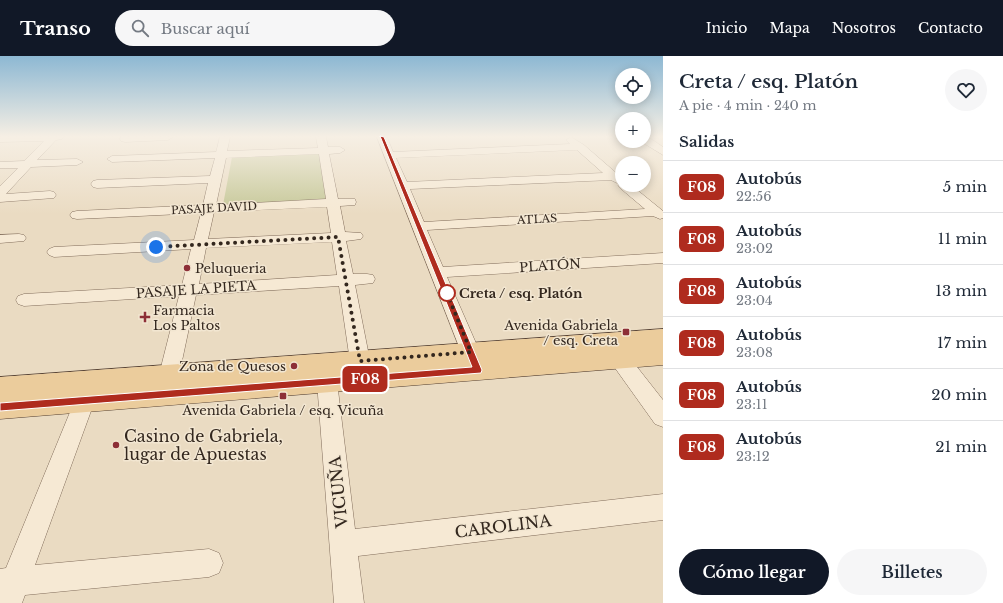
<!DOCTYPE html>
<html lang="es">
<head>
<meta charset="utf-8">
<style>
  body { margin:0; font-family:"Libre Baskerville",serif; background:#f6f6f7; color:#1f2937; height:100vh; display:flex; flex-direction:column; font-size:15px; white-space:nowrap }
  * { box-sizing:border-box; margin:0 }
  p { font-size:13px; color:#747a83 }
  .icon { flex:none; width:22px; height:22px; fill:none; stroke:currentColor; stroke-width:2; stroke-linecap:round; stroke-linejoin:round }
  .map { position:relative; flex:1; overflow:hidden }
  .drawer { display:flex; flex-direction:column; background:#fff; width:340px }
  .drawer>* { flex:none }
  .badge { padding:0 8px; border-radius:6px; font-size:14px; line-height:26px }
  .buttons { position:absolute; left:615px; top:12px; display:grid; gap:8px }
  .buttons a { display:grid; place-items:center; width:36px; height:36px; border-radius:50%; background:#fff; box-shadow:0 2px 10px #0003; font-size:20px }
  .you { position:absolute; width:20px; height:20px; margin:-10px; border:3px solid #fff; border-radius:50%; background:#1a73e8; box-shadow:0 0 0 6px #1a73e833 }
  .map>.badge { position:absolute; translate:-50% -50%; box-shadow:0 0 0 2px #fff }
  h2 { padding:0 16px; font-size:15px; line-height:36px }
  .round { display:grid; place-items:center; flex:none; width:42px; height:42px; border-radius:21px; background:#f6f6f7 }
  .summary { display:flex; align-items:center; justify-content:space-between; height:68px; padding:0 16px }
  h1 { font-size:19px; font-weight:600; line-height:30px }
  .cta { display:flex; gap:8px; margin-top:auto; padding:8px 16px }
  .cta a { flex:1; height:46px; border-radius:24px; background:#111827; color:#fff; font-size:16px; font-weight:600; line-height:46px; text-align:center }
  .cta a+a { background:#f6f6f7; color:#1f2937 }
  ul { padding:0; list-style:none }
  li { display:flex; align-items:center; gap:12px; height:52px; padding:0 16px; border-top:1px solid #e0e1e3 }
  li div { flex:1 }
  li b { display:block; font-size:15px }
  li em { font-style:normal }
  li .badge { min-width:44px; font-weight:700; text-align:center }
  header { display:flex; align-items:center; gap:24px; box-sizing:border-box; height:56px; padding:0 20px; background:#111827; color:#fff }
  header strong { font-size:19px }
  nav { display:flex; gap:22px; margin-inline-start:auto; font-size:14px }
  .search { width:280px; height:36px; background:#f6f6f7; display:flex; align-items:center; gap:10px; box-sizing:border-box; padding:0 14px; border-radius:22px; color:#747a83; font-size:15px }
  main { display:flex; flex:1; min-height:0 }
  .map>svg:first-child { display:block }
  .green { fill:#c5c797 }
  .lines { fill:none; stroke-linecap:round; stroke-linejoin:round }
  .minor-casing { stroke:#826d5b; stroke-width:1 }
  .major-casing { stroke:#503c2f; stroke-width:1 }
  .minor { fill:#f6e9d4; fill-rule:evenodd }
  .major { fill:#ebcc9c; fill-rule:evenodd }
  .line { fill:#af2b1e; stroke:#fff }
  .walk { stroke:#33271e; stroke-width:4; stroke-dasharray:0 7.2 }
  .poi-dot { fill:#8d2f37; stroke:#f2e6d1; stroke-width:1.5 }
  .stop-dot { fill:#fff; stroke:#af2b1e; stroke-width:2 }
  .labels { text-anchor:middle; stroke-width:3; stroke-linejoin:round; paint-order:stroke }
  .far-street-label { font-size:11px; fill:#33271e; stroke:#f2e6d1 }
  .street-label { font-size:13px; fill:#33271e; stroke:#f2e6d1 }
  .poi-label { font-size:13px; fill:#33271e; stroke:#f2e6d1; text-anchor:start }
  .stop-label { font-size:13px; font-weight:bold; fill:#33271e; stroke:#f2e6d1; text-anchor:start }
  .near-poi-label { font-size:16px; fill:#33271e; stroke:#f2e6d1; text-anchor:start }
  .near-street-label { font-size:16px; fill:#33271e; stroke:#f2e6d1 }
</style>
</head>
<body>
<header>
<strong>Transo</strong>
<div class="search"><svg class="icon" aria-label="search" viewBox="0 0 24 24"><circle cx="10" cy="10" r="6"/><path d="M15 15l6 6"/></svg>Buscar aquí</div>
<nav><a>Inicio</a><a>Mapa</a><a>Nosotros</a><a>Contacto</a></nav>
</header>
<main>
<div class="map">
<svg width="663" height="547" viewBox="0 0 663 547">
  <rect width="100%" height="100%" fill="#eadbc2"/>
  <!-- green -->
  <path class="green" d="M319,97L326,144L223,149L232,101Z"/>
  <g class="lines">
    <!-- minor casing -->
    <g class="minor-casing">
      <g id="minor">
        <path d="M0,81H63L62,83L56,84L37,104L77,103L83,106L77,109L31,111L6,138L50,135L54,136L56,139L54,142L0,146V130L18,112H0V106L24,105L44,85L0,86Z"/>
        <path d="M121,81H173L168,84L125,86L121,85L120,83Z"/>
        <path d="M220,81H230L227,95L318,92L316,81H326L328,91H340L345,94L340,97L329,98L338,143H355L356,146L355,149L340,150L345,176L361,177L363,180L361,183L346,185L353,218H367L373,219L375,223L373,227L355,229L370,305L367,311L360,313L353,311L350,305L339,230L196,239L179,319L176,325L169,327L162,325L159,319L179,240L24,250L18,248L16,244L18,240L24,238L182,229L191,193L54,201L49,199L47,196L49,193L54,191L194,184L201,157L77,163L72,162L70,159L72,156L77,155L203,149L208,127L97,132L93,131L91,128L93,125L97,124L210,120L215,102L112,106L107,103L112,100L216,96ZM319,98L326,143L216,149L226,102ZM327,151L331,177L208,183L214,156ZM332,186L337,219L199,228L206,192Z"/>
        <path d="M377,81H387L393,96L570,88L566,84L571,81L584,89L622,122L621,126L617,127L611,124L410,133L424,166L645,153L620,132L618,129L622,126V129H631L663,155V162L660,163L653,160L427,174L443,211L663,197V207L447,221L486,310L483,316L476,318L469,316ZM577,94L603,117L407,126L396,102Z"/>
        <path d="M644,81H648L663,91V99L640,85H644Z"/>
        <path d="M19,178L24,179L26,182L24,185L0,187V179Z"/>
        <path d="M612,285L619,288L663,344V371L655,368L605,298L603,293L605,288Z"/>
        <path d="M327,317L334,320L337,326L355,473L663,438V464L358,500L364,547H334L317,326L320,320Z"/>
        <path d="M85,335L92,337L95,344L35,509L209,493L219,497L223,507L219,517L209,521L25,539L22,547H0V513L6,512L75,344L78,337Z"/>
      </g>
    </g>
    <!-- major casing -->
    <g class="major-casing">
      <path id="major" d="M663,273V309L0,363V321Z"/>
    </g>
    <!-- minor -->
    <use href="#minor" class="minor"/>
    <!-- major -->
    <use href="#major" class="major"/>
  </g>
  <!-- sky -->
  <linearGradient id="sky" x2="0" y2="1"><stop stop-color="#8db8d3"/><stop offset="0.51" stop-color="#f6efe4"/><stop offset="1" stop-color="#f6efe4" stop-opacity="0"/></linearGradient>
  <rect width="663" height="158" fill="url(#sky)"/>
  <!-- line -->
  <path class="line" d="M380,80L384,81L482,314L481,317L0,355V347L472,311Z"/>
  <g class="lines">
    <!-- walk -->
    <path class="walk" d="M156,191L338,181L360,305L471,296L444,230L447,237"/>
  </g>
  <!-- markers -->
  <g class="poi-dot">
    <circle cx="187" cy="212" r="4"/>
    <path d="M143 255h4v4h4v4h-4v4h-4v-4h-4v-4h4z"/>
    <rect x="622" y="272" width="8" height="8" rx="2"/>
    <circle cx="294" cy="310" r="4"/>
    <rect x="279" y="336" width="8" height="8" rx="2"/>
    <circle cx="116" cy="389" r="4"/>
  </g>
  <circle class="stop-dot" cx="447" cy="237" r="8"/>
  <g class="labels">
    <!-- far-street labels -->
    <g class="far-street-label">
      <text transform="translate(214 152) rotate(-3)" y="4">PASAJE DAVID</text>
      <text transform="translate(537 163) rotate(-3)" y="4">ATLAS</text>
    </g>
    <!-- street labels -->
    <g class="street-label">
      <text transform="translate(550 209) rotate(-4)" y="5">PLATÓN</text>
      <text transform="translate(196 233) rotate(-4)" y="5">PASAJE LA PIETA</text>
    </g>
    <!-- poi labels -->
    <g class="poi-label">
      <text x="195" y="217">Peluqueria</text>
      <text x="153" y="259">Farmacia<tspan x="153" dy="15">Los Paltos</tspan></text>
      <text x="618" y="274" text-anchor="end">Avenida Gabriela<tspan x="618" dy="15">/ esq. Creta</tspan></text>
      <text x="286" y="315" text-anchor="end">Zona de Quesos</text>
      <text x="283" y="359" text-anchor="middle">Avenida Gabriela / esq. Vicuña</text>
    </g>
    <!-- stop labels -->
    <g class="stop-label">
      <text x="459" y="242">Creta / esq. Platón</text>
    </g>
    <!-- near-poi labels -->
    <g class="near-poi-label">
      <text x="124" y="386">Casino de Gabriela,<tspan x="124" dy="18">lugar de Apuestas</tspan></text>
    </g>
    <!-- near-street labels -->
    <g class="near-street-label">
      <text transform="translate(338 436) rotate(-96)" y="6">VICUÑA</text>
      <text transform="translate(503 470) rotate(-7)" y="6">CAROLINA</text>
    </g>
  </g>
</svg>
<div class="buttons">
<a><svg class="icon" aria-label="locate" viewBox="0 0 24 24"><circle cx="12" cy="12" r="6"/><path d="M12 2v4M12 18v4M2 12h4M18 12h4"/></svg></a>
<a>+</a>
<a>−</a>
</div>
<div class="you" style="left:156px;top:191px"></div>
<b class="badge" style="left:365px;top:323px;background:#af2b1e;color:#fff">F08</b>
</div>
<section class="drawer">
<div class="summary"><div><h1>Creta / esq. Platón</h1><p>A pie · 4 min · 240 m</p></div><a class="round"><svg class="icon" aria-label="heart" viewBox="0 0 24 24"><path d="M12 20l-8-8c-3-5 5-10 8-4 3-6 11-1 8 4z"/></svg></a></div>
<h2>Salidas</h2>
<ul>
<li><span class="badge" style="background:#af2b1e;color:#fff">F08</span><div><b>Autobús</b><p>22:56</p></div><em>5 min</em></li>
<li><span class="badge" style="background:#af2b1e;color:#fff">F08</span><div><b>Autobús</b><p>23:02</p></div><em>11 min</em></li>
<li><span class="badge" style="background:#af2b1e;color:#fff">F08</span><div><b>Autobús</b><p>23:04</p></div><em>13 min</em></li>
<li><span class="badge" style="background:#af2b1e;color:#fff">F08</span><div><b>Autobús</b><p>23:08</p></div><em>17 min</em></li>
<li><span class="badge" style="background:#af2b1e;color:#fff">F08</span><div><b>Autobús</b><p>23:11</p></div><em>20 min</em></li>
<li><span class="badge" style="background:#af2b1e;color:#fff">F08</span><div><b>Autobús</b><p>23:12</p></div><em>21 min</em></li>
</ul>
<div class="cta"><a>Cómo llegar</a><a>Billetes</a></div>
</section>
</main>
</body>
</html>
